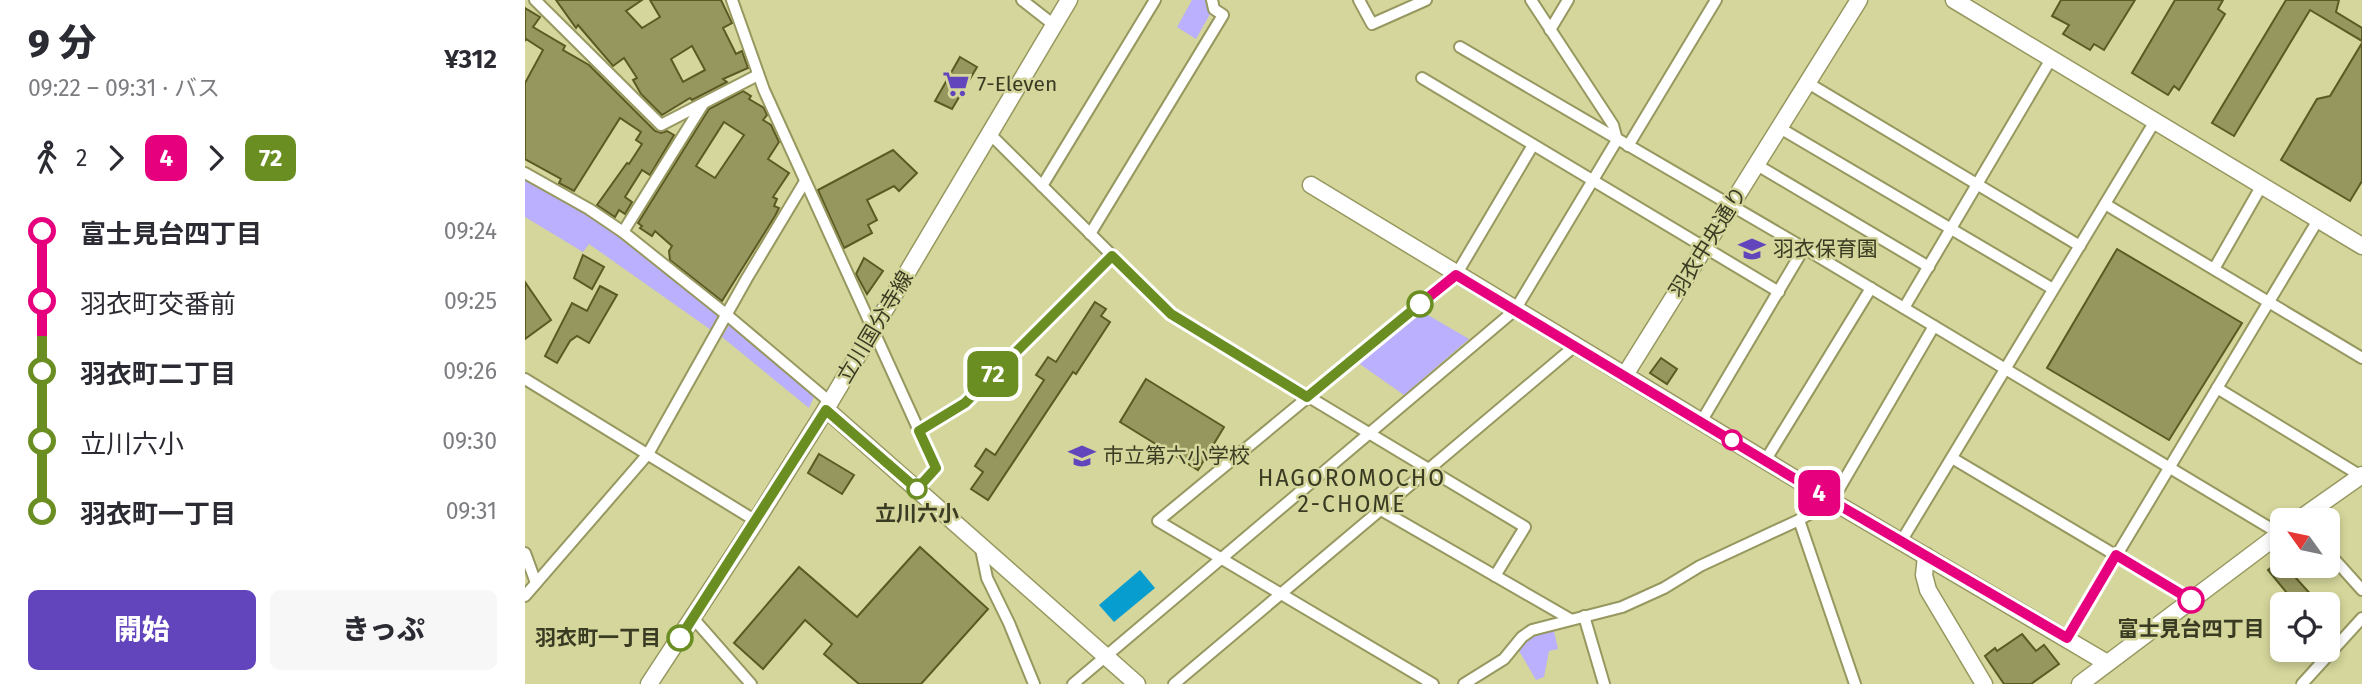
<!DOCTYPE html>
<html lang="ja">
<head>
<meta charset="utf-8">
<style>
  body { margin:0; font-family:"Fira Sans","Noto Sans JP",sans-serif; background:#f7f7f7; color:#2b2b33; height:100vh; display:flex; flex-direction:column; font-size:26px; white-space:nowrap }
  * { box-sizing:border-box; margin:0 }
  p { font-size:23px; color:#7c7c81 }
  .icon { flex:none; width:38px; height:38px; fill:none; stroke:currentColor; stroke-width:2; stroke-linecap:round; stroke-linejoin:round }
  .map { position:relative; flex:1; overflow:hidden }
  .drawer { display:flex; flex-direction:column; background:#fff; width:525px }
  .drawer>* { flex:none }
  .badge { padding:0 14px; border-radius:10px; font-size:24px; line-height:46px }
  .needle { width:46px; rotate:303deg }
  .controls { position:absolute; left:1745px; top:508px; display:grid; gap:14px }
  .controls a { display:grid; place-items:center; width:70px; height:70px; border-radius:10px; background:#fff; box-shadow:0 4px 10px #0003; font-size:35px }
  .map>.badge { position:absolute; translate:-50% -50%; box-shadow:0 0 0 4px #fff }
  .legs { display:flex; align-items:center; gap:10px; height:77px; padding:0 28px; font-size:23px }
  .legs p { margin-inline-start:auto }
  .head { display:flex; align-items:center; justify-content:space-between; height:119px; padding:0 28px }
  h1 { font-size:38px; font-weight:800; line-height:52px }
  .button { display:flex; gap:14px; margin-top:auto; padding:14px 28px }
  .button a { flex:1; height:80px; border-radius:10px; background:#6244bc; color:#fff; font-size:28px; font-weight:800; line-height:80px; text-align:center }
  .button a+a { background:#f7f7f7; color:#2b2b33 }
  ul { padding:0 28px; list-style:none }
  li { display:flex; align-items:center; gap:24px; height:70px; font-size:26px }
  li i { display:grid; place-items:center; width:10px; height:100%; margin:0 9px; background:currentColor }
  li i::after { content:''; width:18px; height:18px; margin:-9px; border:5px solid; border-radius:50%; background:#fff }
  li p { margin-inline-start:auto }
  li:first-child i { background:linear-gradient(#0000 50%,currentColor 0) }
  li:last-child i { background:linear-gradient(currentColor 50%,#0000 0) }
  main { display:flex; flex:1; min-height:0 }
  .map>svg:first-child { display:block }
  .green { fill:#bab0fe }
  .water { fill:#079dcf }
  .building { fill:#96975e; stroke:#5a5a22; stroke-width:2; fill-rule:evenodd }
  .lines { fill:none; stroke-linecap:round; stroke-linejoin:round }
  .street-casing { stroke:#979860; stroke-width:14 }
  .secondary-casing { stroke:#979860; stroke-width:19 }
  .street { stroke:#fff; stroke-width:10 }
  .secondary { stroke:#fff; stroke-width:16 }
  .line-1-casing { stroke:#fff; stroke-width:16 }
  .line-2-casing { stroke:#fff; stroke-width:16 }
  .line-1 { stroke:#e6007e; stroke-width:10 }
  .line-2 { stroke:#6b8e23; stroke-width:10 }
  .stop-2-dot { fill:#fff; stroke:#6b8e23; stroke-width:3.5 }
  .stop-1-dot { fill:#fff; stroke:#e6007e; stroke-width:3.5 }
  .labels { text-anchor:middle; stroke-width:5; stroke-linejoin:round; paint-order:stroke }
  .poi-label { font-size:21px; fill:#3a3b23; stroke:#d4d69b; text-anchor:start }
  .street-label { font-size:21px; fill:#3a3b23; stroke:#d4d69b }
  .stop-label { font-size:21px; font-weight:bold; fill:#3a3b23; stroke:#d4d69b }
  .neighbourhood-label { font-size:23px; letter-spacing:2px; fill:#3a3b23; stroke:#d4d69b }
</style>
</head>
<body>
<main>
<section class="drawer">
<div class="head"><div><h1>9 分</h1><p>09:22 – 09:31 · バス</p></div><b>¥312</b></div>
<div class="legs"><svg class="icon" aria-label="walk" viewBox="0 0 24 24"><circle cx="13" cy="4" r="2"/><path d="M13 8l-2 6 4 7M11 14l-3 7M7 12l3-4h3l4 4"/></svg>2<svg class="icon" aria-label="forward" viewBox="0 0 24 24"><path d="M9 5l7 7-7 7"/></svg><b class="badge" style="background:#e6007e;color:#fff">4</b><svg class="icon" aria-label="forward" viewBox="0 0 24 24"><path d="M9 5l7 7-7 7"/></svg><b class="badge" style="background:#6b8e23;color:#fff">72</b></div>
<ul>
<li><i style="color:#e6007e"></i><b>富士見台四丁目</b><p>09:24</p></li>
<li><i style="color:#e6007e"></i><span>羽衣町交番前</span><p>09:25</p></li>
<li><i style="color:#6b8e23"></i><b>羽衣町二丁目</b><p>09:26</p></li>
<li><i style="color:#6b8e23"></i><span>立川六小</span><p>09:30</p></li>
<li><i style="color:#6b8e23"></i><b>羽衣町一丁目</b><p>09:31</p></li>
</ul>
<div class="button"><a>開始</a><a>きっぷ</a></div>
</section>
<div class="map">
<svg width="1837" height="684" viewBox="0 0 1837 684">
  <rect width="100%" height="100%" fill="#d4d69b"/>
  <!-- green -->
  <g class="green">
    <path d="M667,0H681L685,14L671,39L652,27Z"/>
    <path d="M0,179L92,233L196,316L186,330L64,244L58,252L0,217Z"/>
    <path d="M896,311L944,339L879,395L832,362Z"/>
    <path d="M204,325L290,394L284,408L197,337Z"/>
    <path d="M1028,627L1033,649L1024,651L1019,677L1011,680L993,649L1003,635Z"/>
  </g>
  <!-- water -->
  <path class="water" d="M615,570L630,588L589,622L574,605Z"/>
  <!-- building -->
  <g class="building">
    <path d="M31,0H117L101,11L117,28L135,17L125,0H196L207,23L198,28L211,54L217,51L223,68L198,79L202,82L167,100L165,98L137,115L116,94L108,80L112,78L99,58L88,66L53,25L51,28ZM167,46L180,70L158,82L146,59Z"/>
    <path d="M1536,0H1610L1579,50L1569,44L1565,50L1538,34L1544,25L1527,16Z"/>
    <path d="M1650,0H1698L1693,9L1700,14L1654,90L1649,86L1643,95L1607,73Z"/>
    <path d="M1761,0H1814L1811,12L1837,28V41L1785,10L1709,136L1687,123Z"/>
    <path d="M0,8L15,17L8,27L40,46L38,50L64,65L130,131L136,133L142,131L149,135L125,175L117,170L100,197L107,202L100,214L94,210L90,217L72,205L102,163L104,164L117,144L111,140L116,132L95,118L49,191L34,183L36,179L0,159V83L18,50L1,39L0,41Z"/>
    <path d="M1837,43V181L1825,201L1756,160L1792,99L1805,96Z"/>
    <path d="M435,57L452,67L427,109L410,101Z"/>
    <path d="M218,91L226,96L224,99L239,108L242,115L238,120L246,125L254,142L243,159L264,173L248,197L252,199L249,206L254,208L250,216L197,301L145,260L144,251L147,246L130,231L127,236L115,228L117,226L113,223L184,109ZM199,122L219,135L190,178L171,166Z"/>
    <path d="M368,150L392,173L374,191L369,186L342,200L352,220L343,225L347,233L319,248L293,190Z"/>
    <path d="M1592,249L1717,323L1644,440L1522,368Z"/>
    <path d="M58,255L79,267L67,289L49,278Z"/>
    <path d="M339,258L358,271L342,294L331,274Z"/>
    <path d="M0,282L26,320L0,339Z"/>
    <path d="M75,286L92,295L64,343L52,336L45,341L32,363L20,356L47,303L62,311Z"/>
    <path d="M570,302L581,309L576,316L585,322L551,374L548,372L463,500L446,489L458,472L450,466L461,449L470,455L519,380L511,375L523,357L531,362Z"/>
    <path d="M1136,358L1152,369L1142,384L1125,373Z"/>
    <path d="M621,379L699,427L673,470L595,422Z"/>
    <path d="M294,454L329,475L317,494L283,473Z"/>
    <path d="M395,547L463,609L396,684H334L299,654L307,644L280,620L238,669L209,643L274,567L332,617Z"/>
    <path d="M1757,558V565H1783L1770,577L1789,598L1783,604H1771L1743,570Z"/>
    <path d="M1497,634L1511,651L1519,645L1534,664L1506,684H1479L1460,656L1470,648L1472,651Z"/>
  </g>
  <g class="lines">
    <!-- street casing -->
    <g class="street-casing">
      <g id="street">
        <path d="M10,0L136,125L233,75"/>
        <path d="M207,0L239,90L411,468L392,490"/>
        <path d="M497,0L529,25"/>
        <path d="M834,0L847,24L901,0"/>
        <path d="M1025,30L1043,0"/>
        <path d="M935,47L1279,248L1755,534"/>
        <path d="M897,78L1254,292"/>
        <path d="M1283,83L1555,246"/>
        <path d="M1255,128L1528,289"/>
        <path d="M464,133L646,314L1000,527L970,576"/>
        <path d="M1103,146L1191,0"/>
        <path d="M1232,165L1404,267"/>
        <path d="M0,173L64,209L98,232L202,315L305,402"/>
        <path d="M517,186L630,0"/>
        <path d="M1580,204L1837,358"/>
        <path d="M98,232L178,104"/>
        <path d="M565,234L698,15L689,9L687,0"/>
        <path d="M1689,269L1737,185"/>
        <path d="M1379,308L1526,59"/>
        <path d="M0,379L231,521"/>
        <path d="M1692,388L1836,476"/>
        <path d="M1176,422L1279,248"/>
        <path d="M394,431L440,403L587,256"/>
        <path d="M1427,458L1666,600"/>
        <path d="M1240,461L1346,288"/>
        <path d="M856,510L1045,619"/>
        <path d="M1274,520L1330,684"/>
        <path d="M1377,540L1630,121"/>
        <path d="M456,549L462,578L484,623L509,684"/>
        <path d="M1802,551L1837,590"/>
        <path d="M0,553L11,583"/>
        <path d="M0,596L123,454L222,278L279,183"/>
        <path d="M1059,616L1079,684"/>
        <path d="M168,618L226,684"/>
        <path d="M1542,638L1793,220"/>
        <path d="M548,684L990,310L1092,140L1088,125L1006,0"/>
        <path d="M649,684L1051,345"/>
        <path d="M908,684L633,521L931,275L1008,145"/>
        <path d="M939,684L979,659L997,637L1007,630L1097,607L1139,588L1175,566L1274,520L1307,501L1409,326"/>
        <path d="M1777,684L1837,618"/>
      </g>
    </g>
    <!-- secondary casing -->
    <g class="secondary-casing">
      <g id="secondary">
        <path d="M1429,0L1837,246"/>
        <path d="M786,185L1307,501L1582,663"/>
        <path d="M1100,375L1334,0"/>
        <path d="M301,409L612,684"/>
        <path d="M1773,520L1837,475"/>
        <path d="M1401,556L1399,575L1403,590L1459,684"/>
        <path d="M124,684L231,521L301,409L544,0"/>
        <path d="M1555,684L1757,532"/>
      </g>
    </g>
    <!-- street -->
    <use href="#street" class="street"/>
    <!-- secondary -->
    <use href="#secondary" class="secondary"/>
  </g>
  <g class="lines">
    <!-- line-1 casing -->
    <g class="line-1-casing">
      <path id="line-1" d="M895,304L931,275L1307,501L1542,638L1591,555L1666,600"/>
    </g>
    <!-- line-2 casing -->
    <g class="line-2-casing">
      <path id="line-2" d="M155,638L301,410L392,489L411,468L394,431L440,403L587,256L646,314L782,397L895,304"/>
    </g>
    <!-- line-1 -->
    <use href="#line-1" class="line-1"/>
    <!-- line-2 -->
    <use href="#line-2" class="line-2"/>
  </g>
  <!-- icons -->
  <defs>
    <g id="supermarket-bare" transform="scale(2.1)"><path d="M-6-5.5h2.5l.6 2H6L4.5 2H-2.5L-4.4-4H-6ZM-1.5 3.2a1.3 1.3 0 1 0 .1 0ZM3 3.2a1.3 1.3 0 1 0 .1 0Z" fill="#6244bc" stroke="#d4d69b" stroke-width="2.5" paint-order="stroke"/></g>
    <g id="school-bare" transform="scale(2.1)"><path d="M0-5L7-2L0 1L-7-2ZM-4 1L0 2.5L4 1V4Q0 6-4 4Z" fill="#6244bc" stroke="#d4d69b" stroke-width="2.5" paint-order="stroke"/></g>
  </defs>
  <g fill-rule="evenodd">
    <use href="#supermarket-bare" x="431" y="84"/>
    <use href="#school-bare" x="1227" y="249"/>
    <use href="#school-bare" x="557" y="456"/>
  </g>
  <!-- markers -->
  <g class="stop-2-dot">
    <circle cx="895" cy="304" r="12"/>
    <circle cx="392" cy="489" r="9"/>
    <circle cx="155" cy="638" r="12"/>
  </g>
  <g class="stop-1-dot">
    <circle cx="1207" cy="440" r="9"/>
    <circle cx="1666" cy="600" r="12"/>
  </g>
  <g class="labels">
    <!-- poi labels -->
    <g class="poi-label">
      <text x="452" y="91">7-Eleven</text>
      <text x="1248" y="256">羽衣保育園</text>
      <text x="578" y="463">市立第六小学校</text>
    </g>
    <!-- street labels -->
    <g class="street-label">
      <text transform="translate(1183 242) rotate(-58)" y="7">羽衣中央通り</text>
      <text transform="translate(350 327) rotate(-59)" y="7">立川国分寺線</text>
    </g>
    <!-- stop labels -->
    <g class="stop-label">
      <text x="392" y="521">立川六小</text>
      <text x="1666" y="636">富士見台四丁目</text>
      <text x="136" y="645" text-anchor="end">羽衣町一丁目</text>
    </g>
    <!-- neighbourhood labels -->
    <g class="neighbourhood-label">
      <text x="827" y="486">HAGOROMOCHO<tspan x="827" dy="26">2-CHOME</tspan></text>
    </g>
  </g>
</svg>
<div class="controls">
<a><svg class="needle" viewBox="-14 -14 28 28"><path d="M0-13l5 13h-10z" fill="#e53935"/><path d="M0 13l5-13h-10z" fill="#7c7c81"/></svg></a>
<a><svg class="icon" aria-label="locate" viewBox="0 0 24 24"><circle cx="12" cy="12" r="6"/><path d="M12 2v4M12 18v4M2 12h4M18 12h4"/></svg></a>
</div>
<b class="badge" style="left:1294px;top:493px;background:#e6007e;color:#fff">4</b>
<b class="badge" style="left:468px;top:374px;background:#6b8e23;color:#fff">72</b>
</div>
</main>
</body>
</html>
